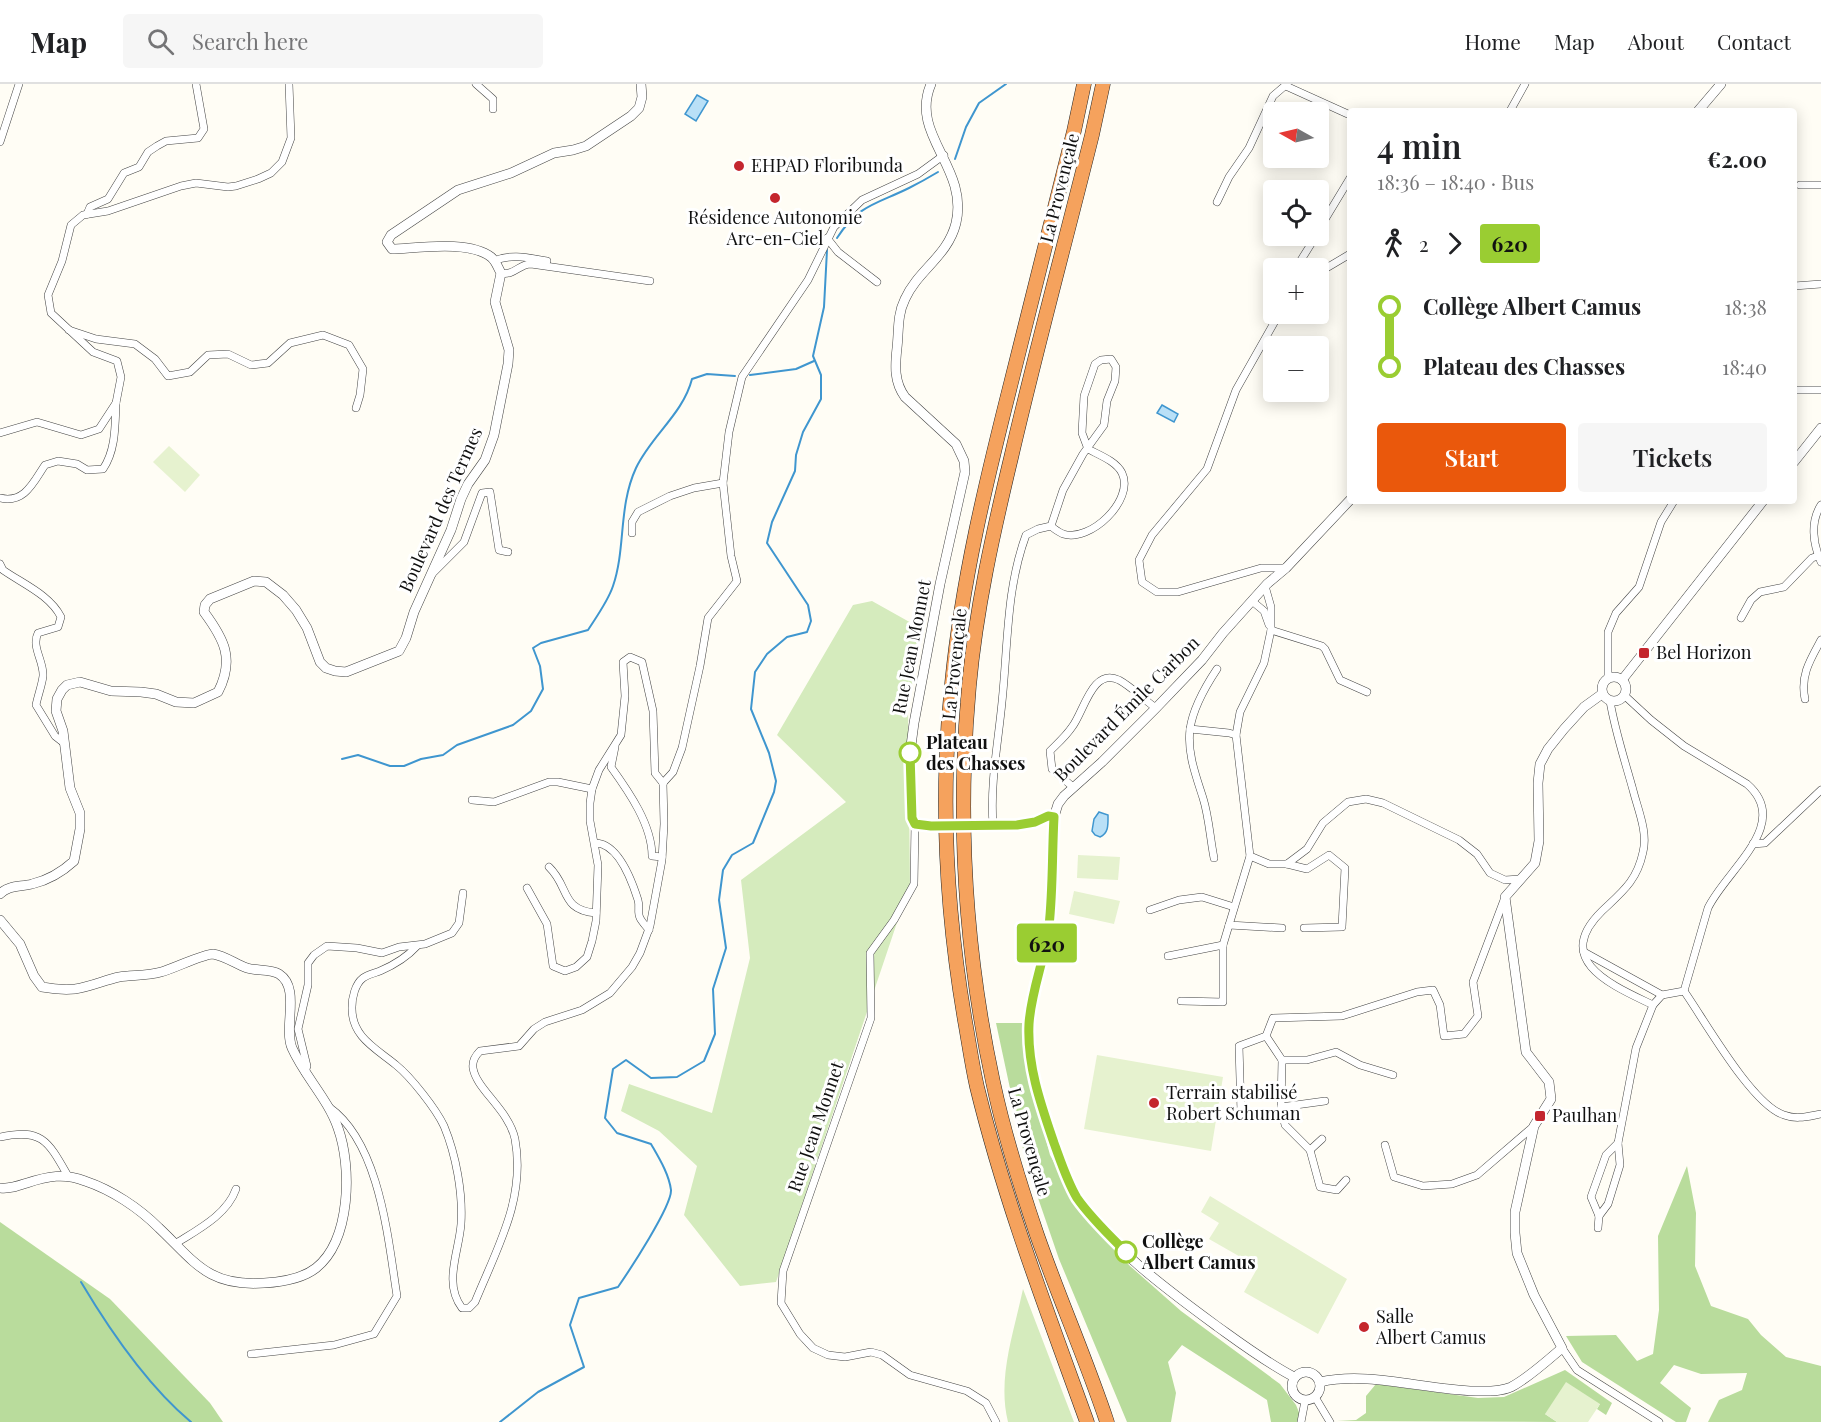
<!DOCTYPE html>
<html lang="en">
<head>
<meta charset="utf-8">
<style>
  body { margin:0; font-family:"Playfair Display",serif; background:#f6f6f6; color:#202124; height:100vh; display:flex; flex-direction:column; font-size:22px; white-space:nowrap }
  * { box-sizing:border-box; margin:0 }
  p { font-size:20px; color:#757577 }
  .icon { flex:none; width:33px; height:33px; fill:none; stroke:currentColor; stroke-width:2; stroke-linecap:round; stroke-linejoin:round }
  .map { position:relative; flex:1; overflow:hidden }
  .side { position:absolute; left:1347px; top:24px; width:450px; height:396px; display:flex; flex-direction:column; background:#fff; border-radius:6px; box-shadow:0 3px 15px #0003 }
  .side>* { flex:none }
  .badge { padding:0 12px; border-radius:4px; font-size:21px; line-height:39px }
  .needle { width:39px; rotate:278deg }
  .fabs { position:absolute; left:1263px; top:18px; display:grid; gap:12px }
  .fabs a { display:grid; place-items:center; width:66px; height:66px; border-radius:6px; background:#fff; box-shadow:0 3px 15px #0003; font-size:30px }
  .map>.badge { position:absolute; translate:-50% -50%; box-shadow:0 0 0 3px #fff }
  .legs { display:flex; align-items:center; gap:9px; height:66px; padding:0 30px; font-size:20px }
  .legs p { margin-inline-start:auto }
  .overview { display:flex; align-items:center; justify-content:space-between; height:102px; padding:0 30px }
  h1 { font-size:33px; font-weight:600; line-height:45px }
  .button { display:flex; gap:12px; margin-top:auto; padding:12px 30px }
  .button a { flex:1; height:69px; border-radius:6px; background:#ea580c; color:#fff; font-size:24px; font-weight:600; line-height:69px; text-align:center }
  .button a+a { background:#f6f6f6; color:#202124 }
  ul { padding:0 30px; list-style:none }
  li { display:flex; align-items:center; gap:21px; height:60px; font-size:22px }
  li i { display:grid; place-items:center; width:9px; height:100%; margin:0 8px; background:currentColor }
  li i::after { content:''; width:15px; height:15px; margin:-8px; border:4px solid; border-radius:50%; background:#fff }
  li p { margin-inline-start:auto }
  li:first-child i { background:linear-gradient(#0000 50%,currentColor 0) }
  li:last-child i { background:linear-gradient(currentColor 50%,#0000 0) }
  header { display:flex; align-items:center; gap:36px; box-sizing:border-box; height:84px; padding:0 30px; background:#fff; border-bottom:2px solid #e0e0e0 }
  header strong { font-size:28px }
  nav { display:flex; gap:33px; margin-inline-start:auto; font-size:21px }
  .search { width:420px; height:54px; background:#f6f6f6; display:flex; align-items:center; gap:15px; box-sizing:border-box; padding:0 21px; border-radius:6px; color:#757577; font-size:22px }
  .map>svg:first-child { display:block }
  .green { fill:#d5ebbd }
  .forest { fill:#b9dc9c }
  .pitch { fill:#e6f2cf }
  .water { fill:#b9e0f7; stroke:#3f96cf; stroke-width:1.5 }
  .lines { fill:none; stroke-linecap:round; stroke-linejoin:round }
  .stream { stroke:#3f96cf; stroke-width:2 }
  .minor-casing { stroke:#444; stroke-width:8 }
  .tertiary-casing { stroke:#444; stroke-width:10 }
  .motorway-casing { stroke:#222; stroke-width:15 }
  .minor { stroke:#fff; stroke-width:7 }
  .tertiary { stroke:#fff; stroke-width:9 }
  .motorway { stroke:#f5a25d; stroke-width:14 }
  .tertiary-bridge-casing { stroke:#444; stroke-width:10; stroke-linecap:butt }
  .tertiary-bridge { stroke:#fff; stroke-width:9 }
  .line-1-casing { stroke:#fff; stroke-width:14 }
  .line-1 { stroke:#9acd32; stroke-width:9 }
  .poi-dot { fill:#c4262e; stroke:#fff; stroke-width:2 }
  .stop-1-dot { fill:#fff; stroke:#9acd32; stroke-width:3 }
  .labels { text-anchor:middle; stroke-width:6; stroke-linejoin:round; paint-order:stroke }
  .poi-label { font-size:18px; fill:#111; stroke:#fff; text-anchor:start }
  .street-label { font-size:18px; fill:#111; stroke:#fff }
  .stop-label { font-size:18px; font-weight:bold; fill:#111; stroke:#fff; text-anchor:start }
</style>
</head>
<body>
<header>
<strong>Map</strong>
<div class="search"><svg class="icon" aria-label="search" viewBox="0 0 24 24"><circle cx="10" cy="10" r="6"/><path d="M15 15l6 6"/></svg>Search here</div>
<nav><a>Home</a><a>Map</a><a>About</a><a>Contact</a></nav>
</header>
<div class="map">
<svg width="1821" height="1338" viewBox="0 0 1821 1338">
  <rect width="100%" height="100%" fill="#fffdf5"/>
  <!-- green -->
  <g class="green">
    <path d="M872,517L922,545L908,623L910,800L776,1198L740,1202L684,1131L697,1082L659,1047L621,1027L629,1000L712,1029L750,874L741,796L846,718L777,651L853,521Z"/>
    <path d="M1023,1205L1074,1338H1008C997,1294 1014,1248 1023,1205Z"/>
  </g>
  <!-- forest -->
  <g class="forest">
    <path d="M996,939H1027L1030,995L1050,1071L1084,1133L1130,1182L1181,1227L1280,1300L1296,1321L1303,1338H1271L1267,1316L1182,1261L1168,1278L1176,1309L1171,1338H1127L1059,1175L1026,1079Z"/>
    <path d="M1687,1082L1696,1129L1695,1182L1711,1222L1748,1235L1761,1251L1786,1273L1821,1282V1338H1708L1719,1316L1742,1306L1747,1289L1701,1290L1674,1281L1660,1299L1691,1324L1686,1338H1676L1582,1278L1566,1252L1616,1251L1637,1277L1653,1270L1659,1226L1658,1152Z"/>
    <path d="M0,1138L110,1215L210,1319L223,1338H0Z"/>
    <path d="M1565,1286L1612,1319L1606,1331L1597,1325L1600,1320L1545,1330L1557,1338L1337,1337L1356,1336L1366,1329V1312L1376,1300L1478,1314L1504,1313Z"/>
  </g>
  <!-- pitch -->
  <g class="pitch">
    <path d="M169,362L200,391L185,408L153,378Z"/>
    <path d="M1078,771L1120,773L1118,796L1077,794Z"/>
    <path d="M1074,807L1120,817L1114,840L1069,830Z"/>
    <path d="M1097,971L1223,993L1211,1067L1084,1045Z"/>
    <path d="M1210,1112L1347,1195L1318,1250L1244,1208L1258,1183L1209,1155L1219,1139L1201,1128Z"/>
    <path d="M1566,1298L1600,1320L1588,1338H1557L1545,1330Z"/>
  </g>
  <!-- water -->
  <g class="water">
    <path d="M697,11L708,17L696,37L685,30Z"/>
    <path d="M1162,321L1178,330L1174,338L1157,329Z"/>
    <path d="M1099,728L1108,731C1108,740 1109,749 1100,753L1095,751L1092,747L1094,735Z"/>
  </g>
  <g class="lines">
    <!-- stream -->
    <g class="stream">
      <path d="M955,75L966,43L979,19L1006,0"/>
      <path d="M837,154C859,120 877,120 909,104C919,99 928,94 938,88"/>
      <path d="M750,291L796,285L814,277"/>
      <path d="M342,675L358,671L390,682H404L421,675L443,671L457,661L513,641L531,627L543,605L540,582L533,564L541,559L588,546C597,532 608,517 613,502C626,464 618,423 636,384C651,352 683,330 692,295L707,290L735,292"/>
      <path d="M81,1198C109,1245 149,1303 191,1338"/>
      <path d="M500,1338L538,1308L584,1283L570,1241L579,1214L618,1203C629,1187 672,1122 671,1106C669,1090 659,1074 651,1060L617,1049L605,1034L613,985L626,976L651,994L677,993L704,977L715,950L713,905L726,864L719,816L723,786L732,771L753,759L774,708L776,697L769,669L751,625L755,588L767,570L787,553L807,548L811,537L808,521L767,459L772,438L795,387L796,371L803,348L821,315V291L813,272L824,223L827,166"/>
    </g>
    <!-- minor casing -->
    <g class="minor-casing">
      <g id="minor">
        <path d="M476,0L493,15V25"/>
        <path d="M1286,2L1350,31"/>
        <path d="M1510,27L1525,0"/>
        <path d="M0,58L19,0"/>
        <path d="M1800,101H1821"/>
        <path d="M1217,118L1229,93L1249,64L1273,12L1287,0"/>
        <path d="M87,130L90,123L108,115L124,89L139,83L148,68L157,62L166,57L198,54L204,45L196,0"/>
        <path d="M1318,147L1350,94"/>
        <path d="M827,154L838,168L877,198"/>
        <path d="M1301,176L1316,152"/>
        <path d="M494,177C512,169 529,174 547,177"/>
        <path d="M501,189C514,192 519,180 531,180L650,197"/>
        <path d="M1318,189L1350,170"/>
        <path d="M1794,202L1821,200"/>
        <path d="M1279,230L1236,306L1207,385L1152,451L1139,476L1142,498L1157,508H1178L1261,484H1286"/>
        <path d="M69,246L96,255L135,260L155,275L168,292L190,288L208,271L228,270L251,281L268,279L290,259L323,251L349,261L363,285L360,311L356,324"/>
        <path d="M1794,306H1821"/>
        <path d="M0,349L37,338L81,351L99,345L116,319L121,293L117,277L93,268L51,229L48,211L62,177L71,141L83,131L108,127L181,102L196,99L228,103L236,102L258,95L271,89L282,78L291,54L289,0"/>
        <path d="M0,414C25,420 34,397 45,381L58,377L77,380L87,386L103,385C116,366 115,341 116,319"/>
        <path d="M1821,421C1810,438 1813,460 1821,478"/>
        <path d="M632,449V438L638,428L670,412L694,404L723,399"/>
        <path d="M0,480L3,486C23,500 50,511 61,533L58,543L38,549C31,563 44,577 43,592C42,601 38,611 36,621L55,652L64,659"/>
        <path d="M432,490L464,458L482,409L490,408L499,466L508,468"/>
        <path d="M1265,502L1271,523V546L1264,579L1240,628L1236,651L1250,772L1269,780H1287L1307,785L1329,771L1345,784L1342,843L1304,844"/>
        <path d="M1252,517L1264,527L1269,541"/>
        <path d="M1741,534L1751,516L1760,508L1784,503L1812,474L1818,472"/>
        <path d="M1271,546L1322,562L1325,565L1340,596L1367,608"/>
        <path d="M1217,585C1205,603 1193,624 1190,645L1229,649L1236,651"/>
        <path d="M1608,595V548L1616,529L1639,503L1661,438L1674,417"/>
        <path d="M1624,611L1651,636L1684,662L1747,700C1793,740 1726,786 1708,824L1684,907L1662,911L1653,921"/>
        <path d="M1805,615C1800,592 1810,576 1821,556"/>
        <path d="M1190,645C1187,669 1196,692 1203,714C1209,733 1210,754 1214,774"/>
        <path d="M615,663L611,683C629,708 652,741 652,772L662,773"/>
        <path d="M663,699L673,688L682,664L700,582L708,534L737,497L731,472L723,399L729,348L742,293L808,196L834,143L862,116L918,90L944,71"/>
        <path d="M1073,703L1052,685L1050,667C1058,659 1066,652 1072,643C1084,628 1092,583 1119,596C1132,603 1144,616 1156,624"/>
        <path d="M472,716L494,718L549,698H558L592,705"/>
        <path d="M915,740L914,800L894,836L870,869L871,934L783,1187L781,1219L800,1250L813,1264L828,1271L845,1273L871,1268L882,1271L910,1291L967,1307L986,1319L996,1338"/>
        <path d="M993,741C990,699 998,660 1002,618C1008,562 1006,505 1026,451L1038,445L1051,442C1054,445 1059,448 1063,450C1090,459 1135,416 1122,389C1116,377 1099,371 1088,365L1082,349L1084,312L1095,280L1101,276L1111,275L1116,283L1115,297L1107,317L1104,341L1083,370L1063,406L1051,442"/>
        <path d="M595,759C618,759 632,797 638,816C640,822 637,828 640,834C642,838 646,842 649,846"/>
        <path d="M1753,760L1765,759L1821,706"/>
        <path d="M1250,772L1229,841L1282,844"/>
        <path d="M1287,780L1307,765L1323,739L1348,718L1366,715L1383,719L1459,756L1477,770L1490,789L1505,796L1520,795"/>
        <path d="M549,783C570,803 560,826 596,829"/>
        <path d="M527,804L547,840L553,882L565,887L576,883L587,873L592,857L596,837L598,781L590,737V719L592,705L599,686L621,651L625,612L623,578L630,573L642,578L653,627L655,689L663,699"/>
        <path d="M1150,826L1179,816L1202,813L1234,823"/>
        <path d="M417,862C407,873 394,881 380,887C375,889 367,891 363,894C355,900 352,914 352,923C351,953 377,965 396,981C411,993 436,1025 444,1042C456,1071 463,1109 461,1140C459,1168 443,1199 462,1224H469L475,1218C497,1164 526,1115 515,1055C509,1026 476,1005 473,984C472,977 475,972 480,967L519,962L534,945L545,938L582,926L610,909L632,883L640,869L650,842L662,776L664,740L663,699"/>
        <path d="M1584,868L1662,911"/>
        <path d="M1168,872L1223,861"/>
        <path d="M1684,907C1705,937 1752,1021 1784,1031C1797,1036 1809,1032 1821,1030"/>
        <path d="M1181,917L1223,918V861L1229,841"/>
        <path d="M1282,976L1281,1023L1285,1041L1310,1066L1320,1103L1337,1106L1346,1096"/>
        <path d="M305,988L307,982L298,945L308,901V879L314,871L327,862L357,864L382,869L399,863L425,860L452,849L459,839L463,809"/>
        <path d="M1393,991L1360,981L1336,968L1307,976H1282L1266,952L1273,934L1342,932L1417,908L1433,906L1440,921L1444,952L1464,950L1478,932L1473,898L1504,816"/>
        <path d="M1281,1023L1325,1017"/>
        <path d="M1241,1029L1239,962L1266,952"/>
        <path d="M0,1053C42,1044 48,1057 68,1092"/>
        <path d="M1385,1061L1394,1093L1423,1102L1452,1100L1477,1091L1534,1042"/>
        <path d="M1310,1066L1322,1055"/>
        <path d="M1599,1132L1608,1120L1620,1081L1618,1059"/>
        <path d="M1598,1144L1599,1132L1591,1113L1606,1071L1618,1059L1636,964L1653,921C1614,902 1551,877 1602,827C1622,808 1637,797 1643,768C1648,748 1638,726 1633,706C1625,677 1615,647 1610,617"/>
        <path d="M175,1160C197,1146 227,1131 236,1105"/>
        <path d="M1562,1264L1577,1286L1659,1338"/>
        <path d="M251,1270L334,1261L374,1250L397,1212C388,1155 380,1059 329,1023"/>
        <path d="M1315,1313L1330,1338"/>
        <path d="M1301,1338L1305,1317"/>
      </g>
    </g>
    <!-- tertiary casing -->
    <g class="tertiary-casing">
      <g id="tertiary">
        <path d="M1698,27L1721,0"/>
        <path d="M1794,378L1821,344"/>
        <circle cx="1614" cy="605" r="12"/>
        <path d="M1622,596L1763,417"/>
        <path d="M931,742H919L913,738L910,669L914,639L940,500L965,388L964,377L956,360L905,313C894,298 895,282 897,264C899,247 897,231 905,215C918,186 948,172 956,139C969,83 909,51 931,0"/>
        <path d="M974,742C991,741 1009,743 1026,740C1036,738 1044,732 1054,733"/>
        <path d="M0,810C8,801 21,803 32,800C49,796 62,788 74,777L80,745V729L70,704L63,647L56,627L57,615L62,606L67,601L80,598L111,607L141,608L156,610L176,618L194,619L218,608C235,575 224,555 204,528L205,521L210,515L254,497L266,498L283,511L296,526L307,544L320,578L326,584L335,587L346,588L399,567L406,554L414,528L451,446L461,415L468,400L485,376L494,351L508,280L509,266L495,218L501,189C498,184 496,177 491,173C469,156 419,164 392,165L387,158L391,151L458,106L511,89L554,69L573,66L586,62L631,32L639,24L642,13L641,0"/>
        <path d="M0,836L20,860L34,892L42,903C53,905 64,906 75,905C90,903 105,896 119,893C133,891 147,892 161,888C173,885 203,870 213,870C225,872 236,880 247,884C256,887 271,885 279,890C301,904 283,943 292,964C305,993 328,1015 338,1044C352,1083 351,1156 316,1184C302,1195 282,1198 264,1199C208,1203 195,1178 159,1144C139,1124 112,1106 85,1097C64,1089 48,1092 27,1099C18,1102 10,1105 0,1104"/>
        <circle cx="1306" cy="1302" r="14"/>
        <path d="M1294,1293C1267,1279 1243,1261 1218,1243C1169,1207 1112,1166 1078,1114C1067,1098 1061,1078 1054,1060C1042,1026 1030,991 1029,954C1028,918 1043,886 1048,851C1053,812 1051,772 1054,733L1058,720L1064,712L1102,678L1156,624L1202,576L1223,549L1267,500L1286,484L1350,416"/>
        <path d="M1320,1298C1369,1287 1425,1306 1475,1307C1486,1307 1500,1308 1511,1303C1527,1295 1548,1276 1562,1264L1534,1211L1517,1169L1515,1149V1128L1534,1042L1551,1015L1549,998L1526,968L1505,813L1535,779L1539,757L1538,699L1540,680L1548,665L1564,645L1584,623L1602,610"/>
      </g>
    </g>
    <!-- motorway casing -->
    <g class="motorway-casing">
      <g id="motorway">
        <path d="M1084,0L1074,47C1053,131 1032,215 1011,299C986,398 962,497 952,599C940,711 946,826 965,937C969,959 972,981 977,1003C1005,1118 1047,1227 1087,1338"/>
        <path d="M1103,0L1092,51C1065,159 1036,266 1011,374C993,449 976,525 969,602C957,734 965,868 993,998C1004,1050 1020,1101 1037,1151C1059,1214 1086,1275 1107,1338"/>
      </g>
    </g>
    <!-- minor -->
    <use href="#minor" class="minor"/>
    <!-- tertiary -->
    <use href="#tertiary" class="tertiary"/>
    <!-- motorway -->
    <use href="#motorway" class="motorway"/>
    <!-- tertiary-bridge casing -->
    <g class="tertiary-bridge-casing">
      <path id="tertiary-bridge" d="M931,742H974"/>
    </g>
    <!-- tertiary-bridge -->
    <use href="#tertiary-bridge" class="tertiary-bridge"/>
  </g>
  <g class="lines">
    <!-- line-1 casing -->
    <g class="line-1-casing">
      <path id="line-1" d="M910,669L912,734L915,740L931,742L1017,741L1035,738L1048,732L1054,733C1052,769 1053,806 1049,842C1045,875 1031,907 1029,940C1027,982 1041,1021 1054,1059C1061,1078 1067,1097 1077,1114C1091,1134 1109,1151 1126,1168"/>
    </g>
    <!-- line-1 -->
    <use href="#line-1" class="line-1"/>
  </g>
  <!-- markers -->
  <g class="poi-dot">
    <circle cx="739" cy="82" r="6"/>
    <circle cx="775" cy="114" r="6"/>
    <rect x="1638" y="563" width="12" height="12" rx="3"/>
    <circle cx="1154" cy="1019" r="6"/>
    <rect x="1534" y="1026" width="12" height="12" rx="3"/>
    <circle cx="1364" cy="1243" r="6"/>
  </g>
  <g class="stop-1-dot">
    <circle cx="910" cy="669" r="10"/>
    <circle cx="1126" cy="1168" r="10"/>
  </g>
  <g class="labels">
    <!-- poi labels -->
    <g class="poi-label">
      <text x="751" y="88">EHPAD Floribunda</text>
      <text x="775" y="140" text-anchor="middle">Résidence Autonomie<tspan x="775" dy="21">Arc-en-Ciel</tspan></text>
      <text x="1656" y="575">Bel Horizon</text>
      <text x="1166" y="1015">Terrain stabilisé<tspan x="1166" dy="21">Robert Schuman</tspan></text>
      <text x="1552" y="1038">Paulhan</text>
      <text x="1376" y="1239">Salle<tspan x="1376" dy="21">Albert Camus</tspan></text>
    </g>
    <!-- street labels -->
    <g class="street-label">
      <text transform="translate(1060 104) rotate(-76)" y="6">La Provençale</text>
      <text transform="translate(441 426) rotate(-66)" y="6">Boulevard des Termes</text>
      <text transform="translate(912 563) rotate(-79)" y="6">Rue Jean Monnet</text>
      <text transform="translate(955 580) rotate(-84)" y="6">La Provençale</text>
      <text transform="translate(1127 625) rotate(-45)" y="6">Boulevard Émile Carbon</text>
      <text transform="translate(816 1043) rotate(-71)" y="6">Rue Jean Monnet</text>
      <text transform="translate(1029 1058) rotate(74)" y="6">La Provençale</text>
    </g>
    <!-- stop labels -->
    <g class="stop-label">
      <text x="926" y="665">Plateau<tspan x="926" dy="21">des Chasses</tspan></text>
      <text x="1142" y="1164">Collège<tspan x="1142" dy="21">Albert Camus</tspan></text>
    </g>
  </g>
</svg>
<div class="fabs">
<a><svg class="needle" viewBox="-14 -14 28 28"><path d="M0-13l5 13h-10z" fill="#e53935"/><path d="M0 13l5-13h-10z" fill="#757577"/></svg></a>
<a><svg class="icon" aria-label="locate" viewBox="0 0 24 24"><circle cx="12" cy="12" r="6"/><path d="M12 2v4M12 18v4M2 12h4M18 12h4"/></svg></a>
<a>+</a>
<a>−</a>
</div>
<b class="badge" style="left:1047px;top:859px;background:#9acd32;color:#111">620</b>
<section class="side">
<div class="overview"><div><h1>4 min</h1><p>18:36 – 18:40 · Bus</p></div><b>€2.00</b></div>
<div class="legs"><svg class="icon" aria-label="walk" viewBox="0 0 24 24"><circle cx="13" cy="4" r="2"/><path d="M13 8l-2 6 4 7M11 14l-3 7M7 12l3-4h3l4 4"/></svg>2<svg class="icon" aria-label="forward" viewBox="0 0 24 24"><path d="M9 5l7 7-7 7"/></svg><b class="badge" style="background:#9acd32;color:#111">620</b></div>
<ul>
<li><i style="color:#9acd32"></i><b>Collège Albert Camus</b><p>18:38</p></li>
<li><i style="color:#9acd32"></i><b>Plateau des Chasses</b><p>18:40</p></li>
</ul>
<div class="button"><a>Start</a><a>Tickets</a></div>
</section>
</div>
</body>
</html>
